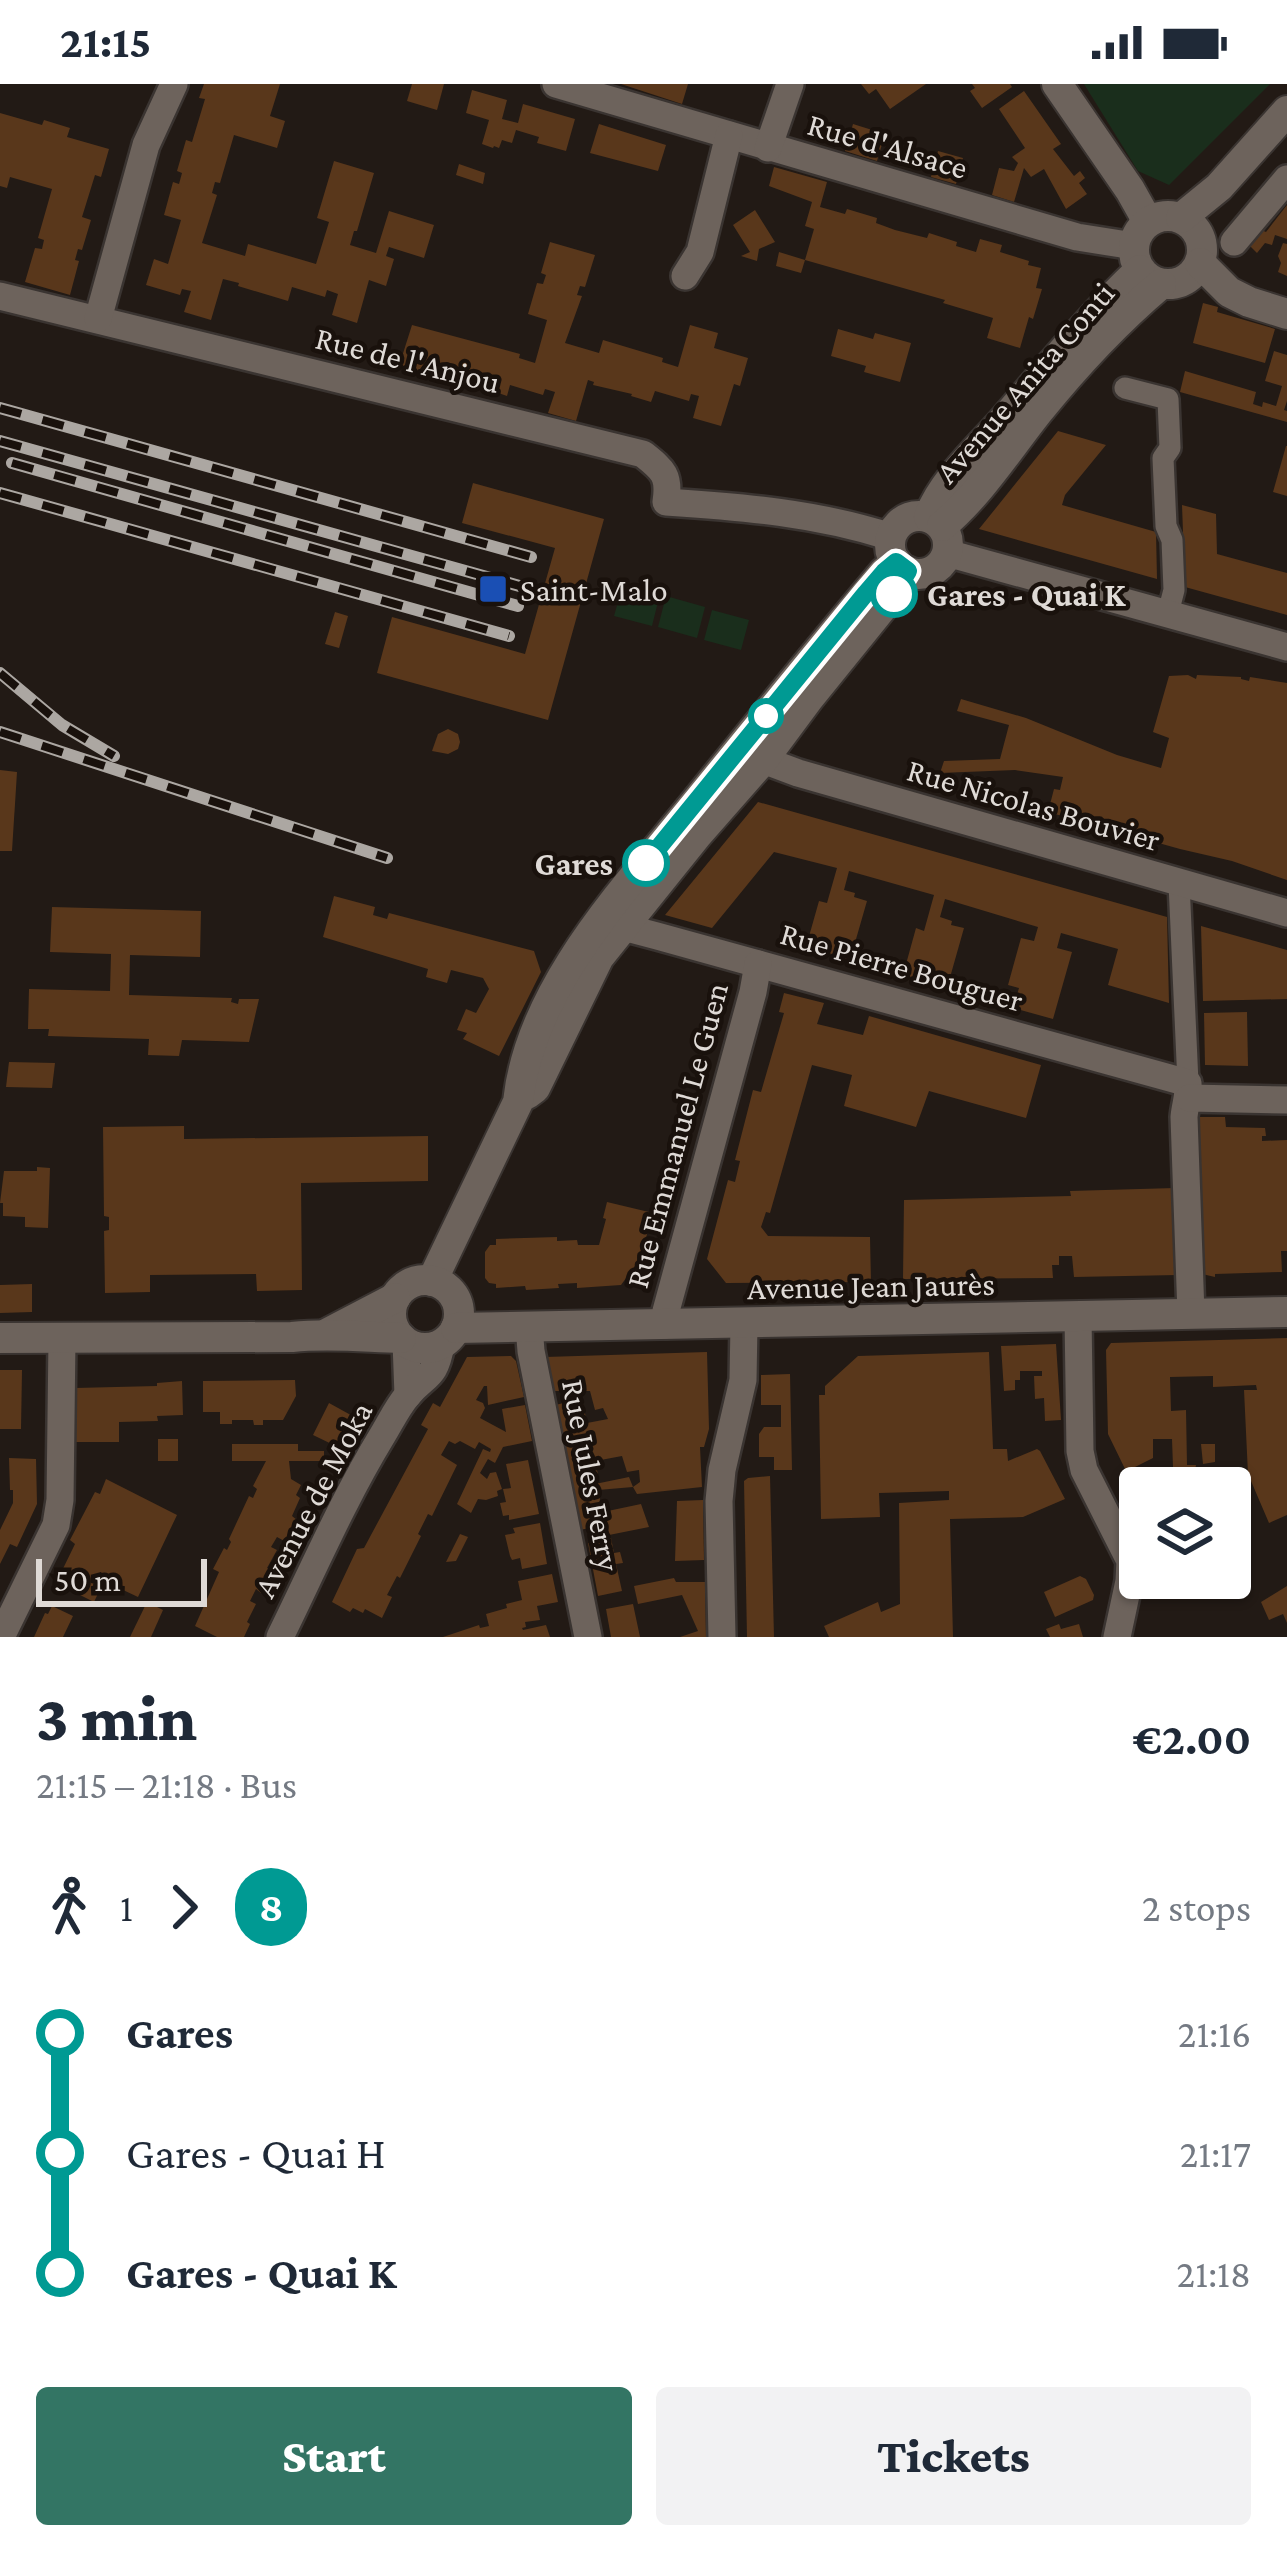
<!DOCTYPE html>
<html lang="en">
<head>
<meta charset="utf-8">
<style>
  body { margin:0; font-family:"Crimson Pro",serif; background:#f2f2f3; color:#1f2937; height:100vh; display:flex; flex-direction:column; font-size:45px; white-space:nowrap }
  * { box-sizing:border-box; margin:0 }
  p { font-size:39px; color:#747a83 }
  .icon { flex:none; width:66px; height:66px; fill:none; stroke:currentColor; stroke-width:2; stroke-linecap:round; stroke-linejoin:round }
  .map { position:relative; height:1553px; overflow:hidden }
  .sheet { display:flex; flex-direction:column; background:#fff; flex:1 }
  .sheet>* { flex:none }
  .badge { padding:0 24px; border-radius:39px; font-size:42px; line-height:78px }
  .buttons { position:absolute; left:1119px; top:1383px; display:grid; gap:24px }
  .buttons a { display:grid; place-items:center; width:132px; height:132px; border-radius:12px; background:#fff; box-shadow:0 3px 9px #0004; font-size:60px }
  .scale { position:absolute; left:36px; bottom:30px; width:171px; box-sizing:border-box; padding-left:12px; border:6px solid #dfdad6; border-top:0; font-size:33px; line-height:42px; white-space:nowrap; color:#dfdad6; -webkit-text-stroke:9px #19110c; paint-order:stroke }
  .map>.badge { position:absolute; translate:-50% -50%; box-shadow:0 0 0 6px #fff }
  .legs { display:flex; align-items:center; gap:18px; height:132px; padding:0 36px; font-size:39px }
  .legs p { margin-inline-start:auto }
  .summary { display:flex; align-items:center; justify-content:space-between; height:204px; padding:0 36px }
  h1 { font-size:66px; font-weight:800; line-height:90px }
  .primary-button { display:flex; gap:24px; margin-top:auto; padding:24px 36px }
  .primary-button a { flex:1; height:138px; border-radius:12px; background:#337564; color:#fff; font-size:48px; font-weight:800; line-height:138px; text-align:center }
  .primary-button a+a { background:#f2f2f3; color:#1f2937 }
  ul { padding:0 36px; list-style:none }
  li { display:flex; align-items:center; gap:42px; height:120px; font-size:45px }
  li i { display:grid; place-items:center; width:18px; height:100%; margin:0 15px; background:currentColor }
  li i::after { content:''; width:30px; height:30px; margin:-15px; border:9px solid; border-radius:50%; background:#fff }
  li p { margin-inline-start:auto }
  li:first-child i { background:linear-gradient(#0000 50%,currentColor 0) }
  li:last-child i { background:linear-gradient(currentColor 50%,#0000 0) }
  .status { display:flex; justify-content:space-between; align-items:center; height:84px; padding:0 60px; background:#fff; direction:ltr }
  .status svg { height:33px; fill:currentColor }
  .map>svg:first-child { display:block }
  .green { fill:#1a2e1c }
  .building { fill:#59371b; fill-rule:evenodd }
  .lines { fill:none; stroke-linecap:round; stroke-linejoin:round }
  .pedestrian-casing { stroke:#3a3431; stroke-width:26 }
  .minor-casing { stroke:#3a3431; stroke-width:32 }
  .tertiary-casing { stroke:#3a3431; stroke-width:34 }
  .secondary-casing { stroke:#3a3431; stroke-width:34 }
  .pedestrian { stroke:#6d635c; stroke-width:21 }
  .minor { stroke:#6d635c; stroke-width:27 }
  .tertiary { stroke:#6d635c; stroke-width:30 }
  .secondary { stroke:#6d635c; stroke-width:30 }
  .rail-casing { stroke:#aca7a2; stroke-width:12 }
  .rail { stroke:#19110c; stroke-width:8; stroke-dasharray:22; stroke-linecap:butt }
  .line-1-casing { stroke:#fff; stroke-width:27 }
  .line-1 { stroke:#009a93; stroke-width:18 }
  .transit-dot { fill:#1a4fb4; stroke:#19110c; stroke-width:4.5 }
  .stop-1-dot { fill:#fff; stroke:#009a93; stroke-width:6 }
  .labels { text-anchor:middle; stroke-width:9; stroke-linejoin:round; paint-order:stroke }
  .street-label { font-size:33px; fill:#dfdad6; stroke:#19110c }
  .poi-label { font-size:33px; fill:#dfdad6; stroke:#19110c; text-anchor:start }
  .stop-label { font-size:33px; font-weight:bold; fill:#dfdad6; stroke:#19110c; text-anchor:start }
</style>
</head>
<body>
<div class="status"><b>21:15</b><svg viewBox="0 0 49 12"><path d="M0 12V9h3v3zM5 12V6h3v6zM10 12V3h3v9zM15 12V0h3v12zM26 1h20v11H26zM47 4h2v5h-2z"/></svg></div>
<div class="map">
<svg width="1287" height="1553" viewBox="0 0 1287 1553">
  <rect width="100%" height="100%" fill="#221a15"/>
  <!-- green -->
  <g class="green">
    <path d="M1084,0H1270L1169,101L1138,87Z"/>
    <path d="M623,500L660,510L652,542L614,532Z"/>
    <path d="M666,512L705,523L697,554L658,543Z"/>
    <path d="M712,526L749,536L741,566L704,556Z"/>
  </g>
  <!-- building -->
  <g class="building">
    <path d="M204,0H280L270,32L285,37L277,64L234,51L220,99L215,98L212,109L217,111L202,159L245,172L248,160L316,180L329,138L317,134L334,77L374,89L357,147H354L350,161L376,169L389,127L434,141L424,174L389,163L386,172L394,175L386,202L369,196L357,239L332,231L338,210L327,206L325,213L292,203L288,217L238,202L239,199L223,195L211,236L184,228L191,207L182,205L180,211L146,201L154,175L168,180L181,136L164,131L173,98L179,100L182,89L177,87L186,56L192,58L205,15L199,14Z"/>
    <path d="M412,0H444L437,26L407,17Z"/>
    <path d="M621,0H688L682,20Z"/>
    <path d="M861,0H926L890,25L876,5L869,10Z"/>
    <path d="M972,0H1010L1012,3L982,24L970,7L975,4Z"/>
    <path d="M472,6L507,16L502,35L518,39L523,20L575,35L566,67L537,59L539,53L516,46L512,59L502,56L499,64L494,62L493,64L482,60L489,36L466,29Z"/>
    <path d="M1024,7L1061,60L1053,65L1074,92L1080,87L1085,94L1079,99L1087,110L1066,125L1044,85L1031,93L1024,84L1014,118L992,111L999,84L1014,87L1018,79L1012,73L1025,64L999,25Z"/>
    <path d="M0,29L42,41L44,36L70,44L67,53L109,65L101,93L95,91L82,133L91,136L82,166L78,165L75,176L79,177L70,211L25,198L35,164L42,165L44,156L38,154L52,105L10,93L7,104L0,102Z"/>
    <path d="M599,40L666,61L658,87L590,69Z"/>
    <path d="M853,40L885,50L877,77L845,67Z"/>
    <path d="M938,67L963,74L956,100L931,93Z"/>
    <path d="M459,80L485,89L483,100L456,91Z"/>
    <path d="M774,83L827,98L820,123L845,130L847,125L877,134L876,139L895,146L927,154L929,149L957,158L956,162L976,168L980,155L1002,161L1000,168L1029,177L1028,181L1041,184L1036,204L1042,205L1033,235L1029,233L1020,264L987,254L993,234L943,219L945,216L805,176L814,145L805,142L812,118L769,102Z"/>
    <path d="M1287,121V155L1275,151L1272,161L1265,159L1257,169L1248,160L1259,145L1266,148Z"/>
    <path d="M755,126L775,158L759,165L757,177L741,172L750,168L733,141Z"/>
    <path d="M550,158L595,171L585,203L580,202L577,211L582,212L565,259L599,269L603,256L663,274L662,278L678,283L690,241L718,249L714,264L748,274L740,302L734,300L721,342L693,334L699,312L691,310L689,317L655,307L651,318L631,312L632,310L593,301L594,298L588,296L576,337L548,329L555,308L545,305L543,311L510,301L507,312L478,302L459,298V301L399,282L412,241L520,270L519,274L535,279L547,236L528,230L537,199L543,200L546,191L541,189Z"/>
    <path d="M1283,159L1287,160V192L1278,188L1281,179L1278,172Z"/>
    <path d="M779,168L805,176L801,189L776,182Z"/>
    <path d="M1203,219L1218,223L1217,228L1275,245L1265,279L1193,259Z"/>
    <path d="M838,245L873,255L875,249L911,259L900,298L864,288L866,282L831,272Z"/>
    <path d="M1274,267L1287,271V317L1284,326L1287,327V338L1180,308L1185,287L1256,308L1253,320L1262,323L1263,318L1276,322L1282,302L1265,297Z"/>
    <path d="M1058,347L1106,361L1065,411L1062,421L1156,448L1157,495L979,445Z"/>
    <path d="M1286,362H1287V412L1273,408Z"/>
    <path d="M473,399L604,435L548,636L377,589L392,533L525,570L555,464L462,439Z"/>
    <path d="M1182,421L1216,430L1217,470L1287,489V531L1185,503Z"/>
    <path d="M335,528L348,532L339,564L325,560Z"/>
    <path d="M1188,591L1196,595L1197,591L1241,593V595L1249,597L1250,593L1287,599V796L1232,777L1180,765L1048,728L1054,705L1060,706L1063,693L1015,686L940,689L944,677L1000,675L1009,641L957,627L961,615L1026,634L1117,671L1161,684L1169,654L1153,648L1169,592Z"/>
    <path d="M448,645L458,650L460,658L458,665L448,670L432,667L438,650Z"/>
    <path d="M0,686L17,688L12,767H0Z"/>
    <path d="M758,718L1167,833L1169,919L1108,901L1118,865L1061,849L1057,864L1072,868L1053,935L1013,924L1019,904L1008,901L1021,854L1034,857L1038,843L945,815L940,833L952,837L951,841L964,844L947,904L903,891L916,844L924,847L934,811L849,787L844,806L855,809L854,813L867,817L850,876L806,863L819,817L827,819L837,784L774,768L712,844L665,831Z"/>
    <path d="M334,812L375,823L373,831L387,835L389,829L534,867L541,888L499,972L463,955L467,949L457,946L466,925L476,929L489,905L483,894L451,886L447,899L426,893L428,885L323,853Z"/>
    <path d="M52,823L201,827L200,873L130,871L129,911L232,914L231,918L238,920L239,915H259L249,958L182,956L179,972L148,971L149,955L48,952L49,945H28L29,905L110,907L111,870L50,868Z"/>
    <path d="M1201,842L1287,866V915L1203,917Z"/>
    <path d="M784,909L824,919L817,940L863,951L869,932L1041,981L1026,1034L929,1007L916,1043L844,1022L852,991L812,981L770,1129L766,1128L761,1143L768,1152L870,1153L871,1198L726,1199L707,1175L728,1096L735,1098L740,1077L735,1076L753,1006L761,1008L784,929L779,928Z"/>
    <path d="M1247,928L1248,982L1205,981L1204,929Z"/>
    <path d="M9,978L55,979L52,1004L6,1003Z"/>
    <path d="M1198,1033H1225L1226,1043L1265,1044L1266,1052H1262V1057L1287,1056V1167H1281L1282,1188L1215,1190V1193L1202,1190Z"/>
    <path d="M184,1042V1055L428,1052V1097L301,1099L302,1206L257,1207L256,1190L150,1191V1208L105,1209L104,1147L109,1146V1133L104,1132L103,1043Z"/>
    <path d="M37,1083L50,1084L48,1144L25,1143V1133L3,1132V1119H0L4,1087H37Z"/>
    <path d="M1175,1104L1178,1191L1074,1193L1072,1172H1059V1181H1052L1053,1194L903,1195L904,1116L1071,1112L1070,1107Z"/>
    <path d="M607,1118L653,1129L640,1175L621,1201L577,1204V1199L558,1200L559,1204L526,1206L525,1202L496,1204V1200L489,1199L485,1194V1168L490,1161H496V1155L557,1153V1157L577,1156L578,1161H599L606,1135L603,1134Z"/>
    <path d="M32,1200V1228L0,1229V1201Z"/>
    <path d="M1287,1254V1431L1269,1439L1248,1390L1244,1306H1257L1256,1301L1213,1303V1292L1170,1293L1171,1327L1186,1326L1187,1381H1196L1194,1391L1199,1404H1146L1141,1394L1173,1383L1172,1355H1153V1374L1133,1384V1387H1126L1108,1350L1106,1266L1111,1259Z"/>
    <path d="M1056,1260L1061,1336L1045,1337L1044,1314L1035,1315L1034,1292H1042V1287H1020V1296H1015V1306L1004,1307L1001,1262Z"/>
    <path d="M707,1268L709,1345L704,1363H700L702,1403L637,1410L633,1403L598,1406L600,1416H604L603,1428L641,1420L649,1443L609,1451L608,1441L579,1446L555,1321L582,1315L587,1339L608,1335L603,1324L595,1326L590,1307H551L545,1273ZM622,1372L627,1388L639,1386L640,1398L633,1403L629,1393L595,1400L593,1391L598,1390L597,1386L592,1387L590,1378Z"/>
    <path d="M989,1268L993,1365H1007L1008,1377L1037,1365L1040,1367L1065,1415L1023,1433L950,1435L953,1553H829L824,1542L878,1518L881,1528L900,1520L899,1419L949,1416V1407L879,1409L880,1433L821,1435L819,1311H825V1302L858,1272Z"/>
    <path d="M511,1272L516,1277L524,1313L488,1321L487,1302H484L476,1316L483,1319L485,1324L480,1334L506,1348L502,1325L525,1321L532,1357L503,1363L495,1379L488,1375L480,1389L487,1395L490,1389L496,1388L502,1405L497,1407L498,1412L486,1416L478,1415L471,1429L457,1420L483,1365L490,1368L491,1365L479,1358L475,1365L460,1357L455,1360L449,1357L441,1371L457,1381L432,1432L428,1430L418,1450L421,1452L400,1494L397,1492L387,1511L392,1513L382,1534L365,1525L363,1529L353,1524L350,1528L332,1518L357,1465L364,1464L428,1345L421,1341L433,1319L440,1323L467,1273Z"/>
    <path d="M0,1286H22L21,1345H0Z"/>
    <path d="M790,1290L792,1386H774V1373H759V1350L764,1343H781V1321H761V1291Z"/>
    <path d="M295,1296L296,1312L283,1336H263V1341H254L253,1336H232V1340H220V1328H203V1297Z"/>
    <path d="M182,1297L183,1331L157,1332L158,1337L119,1338V1358H74L75,1304L157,1302V1299Z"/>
    <path d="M329,1319L358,1335L342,1365L313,1351Z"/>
    <rect x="158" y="1355" width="20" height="22"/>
    <path d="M232,1360H298V1367H324V1377H289L291,1395L301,1401L296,1411L300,1414L292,1432L297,1436L286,1458L277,1453L271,1463L277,1466L267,1484L272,1487L261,1509L256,1505L250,1517L256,1520L247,1538L250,1540L244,1553H217L195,1542L219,1488L213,1485L224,1464L227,1466L231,1458L229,1455L249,1412L253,1414L257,1405L253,1402L266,1377H232Z"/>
    <path d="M1201,1360H1215V1378L1203,1380Z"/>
    <path d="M9,1374L36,1375L37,1420L17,1463L10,1460L0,1480V1446L13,1419V1406H10Z"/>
    <path d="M528,1376L539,1430L509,1436V1431L503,1432L500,1419L506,1418L503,1405L511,1404L506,1380Z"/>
    <path d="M770,1392L774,1553H747L744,1397L748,1394Z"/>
    <path d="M106,1395L177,1431L138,1513L104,1497L94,1518L56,1499L75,1460L70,1456L95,1408L100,1410Z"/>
    <path d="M703,1416L704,1476L675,1477L677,1417Z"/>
    <path d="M540,1439L547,1480L522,1485L520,1474L512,1476L510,1472L505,1451L515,1449L513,1444Z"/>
    <path d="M460,1450L468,1453L456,1477L446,1478Z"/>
    <path d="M611,1454L614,1469L620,1468L623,1479L616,1480L622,1507L598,1512L588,1459Z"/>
    <path d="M552,1490L558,1518L537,1522L540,1536L525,1538L526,1543L522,1544L523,1546L546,1541L550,1553H443L479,1541L480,1544L489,1542L486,1530L507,1524L506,1520L522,1516L518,1497Z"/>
    <path d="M1080,1492L1086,1495L1094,1511L1093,1516L1055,1533L1044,1508Z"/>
    <path d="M674,1494L676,1498H705L706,1553H680L698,1547L682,1511L638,1520L634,1502Z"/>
    <path d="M1287,1502V1539L1283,1530L1269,1536L1261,1518Z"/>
    <path d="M147,1518L163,1526L151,1553H130Z"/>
    <path d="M633,1520L640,1553H611L606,1525Z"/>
    <path d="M52,1522L73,1532L63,1553H34L45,1529L48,1530Z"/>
    <path d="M1059,1540L1061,1545L1079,1540L1083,1553H1050L1046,1545Z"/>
  </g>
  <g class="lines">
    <!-- pedestrian casing -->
    <g class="pedestrian-casing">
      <g id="pedestrian">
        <path d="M1125,304L1168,315L1170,364L1163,374L1166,442L1172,456L1174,506L1168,529"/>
        <path d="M1179,799L1188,999"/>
      </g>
    </g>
    <!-- minor casing -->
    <g class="minor-casing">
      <g id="minor">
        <path d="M556,0L1077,153L1134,162"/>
        <path d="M768,64L790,0"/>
        <path d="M1234,158L1287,95"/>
        <path d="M685,192L700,168L729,51"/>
        <path d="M0,212L643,370C663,386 670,391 666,418C743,423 817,429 891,453"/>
        <path d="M98,235L146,61L174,0"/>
        <path d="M947,469L1287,563"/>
        <path d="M763,676L798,689L1287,829"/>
        <path d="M605,843H623L657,852L1188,999C1189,1012 1185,1021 1184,1033L1191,1230"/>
        <path d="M1189,1014L1287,1016"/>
        <path d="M1078,1232L1080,1367L1084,1386L1130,1477L1129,1497L1117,1553"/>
        <path d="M665,1241L666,1227L753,908L758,880"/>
        <path d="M529,1242L531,1267L588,1553"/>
        <path d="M406,1258L408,1311"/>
        <path d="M1,1553L56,1441L60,1416L62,1254"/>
        <path d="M280,1553C313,1486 343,1416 382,1352C390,1339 397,1324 407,1312C426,1289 435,1296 441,1260"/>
        <path d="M722,1553L719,1417L722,1386L743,1296L744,1240"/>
      </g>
    </g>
    <!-- tertiary casing -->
    <g class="tertiary-casing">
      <g id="tertiary">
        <path d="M1057,0L1130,106L1148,138"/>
        <circle cx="1168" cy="166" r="34"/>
        <path d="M1181,134L1219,103L1287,27"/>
        <path d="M1200,179L1229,208L1249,218L1287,230"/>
        <circle cx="919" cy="461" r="29"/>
        <path d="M929,433C942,398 977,366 1002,338C1047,286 1090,233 1140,186"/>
        <path d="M942,442C980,410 1007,367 1038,328C1075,282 1116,238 1161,200"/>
        <path d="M527,1010L535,1004L599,873L697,751L763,676L809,614L902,499L907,487"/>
        <path d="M432,1197L518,1018C530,902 628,802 698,715C759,639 821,563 884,488L896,478"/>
      </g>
    </g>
    <!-- secondary casing -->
    <g class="secondary-casing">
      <g id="secondary">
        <circle cx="425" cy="1230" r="34"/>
        <path d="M456,1244L1287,1228"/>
        <path d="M328,1249L395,1214"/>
        <path d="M0,1254L292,1253C329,1249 364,1253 401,1254"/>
      </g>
    </g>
    <!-- pedestrian -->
    <use href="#pedestrian" class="pedestrian"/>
    <!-- minor -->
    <use href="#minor" class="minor"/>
    <!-- tertiary -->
    <use href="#tertiary" class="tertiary"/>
    <!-- secondary -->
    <use href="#secondary" class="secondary"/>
    <!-- rail casing -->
    <g class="rail-casing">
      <g id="rail">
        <path d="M0,324L531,473"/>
        <path d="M0,357L523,503"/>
        <path d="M12,379L518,522"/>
        <path d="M0,409L509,552"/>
        <path d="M0,589L62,641L114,672"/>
        <path d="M0,648L387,774"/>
      </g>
    </g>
    <!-- rail -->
    <use href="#rail" class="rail"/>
  </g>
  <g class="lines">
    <!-- line-1 casing -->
    <g class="line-1-casing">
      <path id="line-1" d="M646,779L866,509L884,488L896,478L908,487L894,510"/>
    </g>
    <!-- line-1 -->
    <use href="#line-1" class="line-1"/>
  </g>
  <!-- markers -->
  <rect class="transit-dot" x="478" y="490" width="30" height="30" rx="6"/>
  <g class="stop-1-dot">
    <circle cx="894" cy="510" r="21"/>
    <circle cx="766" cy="632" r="15"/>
    <circle cx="646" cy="779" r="21"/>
  </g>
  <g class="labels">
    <!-- street labels -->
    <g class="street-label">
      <text transform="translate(888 61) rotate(16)" y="12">Rue d'Alsace</text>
      <text transform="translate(408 275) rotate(14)" y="12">Rue de l'Anjou</text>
      <text transform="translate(1024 298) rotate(-49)" y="12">Avenue Anita Conti</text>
      <text transform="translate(1034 720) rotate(16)" y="12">Rue Nicolas Bouvier</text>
      <text transform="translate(902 882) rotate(16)" y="12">Rue Pierre Bouguer</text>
      <text transform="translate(676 1051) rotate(-75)" y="12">Rue Emmanuel Le Guen</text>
      <text transform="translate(871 1201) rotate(-1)" y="12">Avenue Jean Jaurès</text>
      <text transform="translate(592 1391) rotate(79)" y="12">Rue Jules Ferry</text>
      <text transform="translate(312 1415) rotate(-62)" y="12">Avenue de Moka</text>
    </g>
    <!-- poi labels -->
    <g class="poi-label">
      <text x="520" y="517">Saint-Malo</text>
    </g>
    <!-- stop labels -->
    <g class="stop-label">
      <text x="927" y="522">Gares - Quai K</text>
      <text x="613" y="791" text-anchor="end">Gares</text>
    </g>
  </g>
</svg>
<div class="buttons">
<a><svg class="icon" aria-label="layers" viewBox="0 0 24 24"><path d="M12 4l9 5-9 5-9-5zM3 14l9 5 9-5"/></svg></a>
</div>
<div class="scale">50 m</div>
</div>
<section class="sheet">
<div class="summary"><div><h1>3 min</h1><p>21:15 – 21:18 · Bus</p></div><b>€2.00</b></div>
<div class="legs"><svg class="icon" aria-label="walk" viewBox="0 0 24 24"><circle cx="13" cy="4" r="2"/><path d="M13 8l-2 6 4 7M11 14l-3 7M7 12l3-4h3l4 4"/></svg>1<svg class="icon" aria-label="forward" viewBox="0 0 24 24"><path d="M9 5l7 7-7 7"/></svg><b class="badge" style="background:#009a93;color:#fff">8</b><p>2 stops</p></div>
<ul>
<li><i style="color:#009a93"></i><b>Gares</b><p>21:16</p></li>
<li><i style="color:#009a93"></i><span>Gares - Quai H</span><p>21:17</p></li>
<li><i style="color:#009a93"></i><b>Gares - Quai K</b><p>21:18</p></li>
</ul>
<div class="primary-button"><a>Start</a><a>Tickets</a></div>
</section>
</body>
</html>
